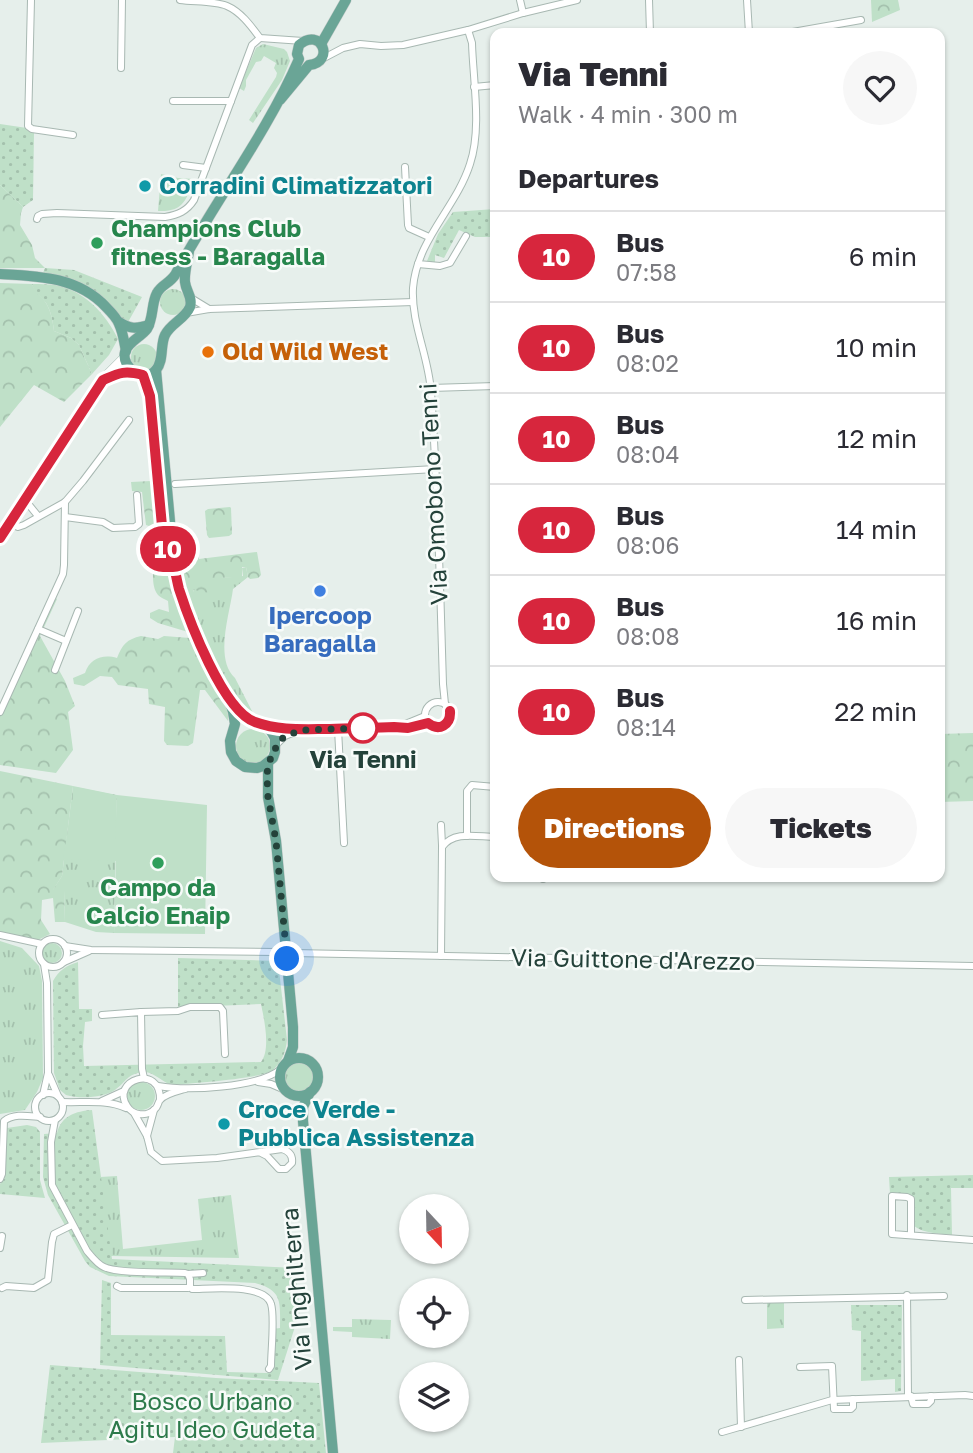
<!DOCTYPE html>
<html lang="en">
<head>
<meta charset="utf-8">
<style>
  body { margin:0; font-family:"Golos Text",sans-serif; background:#f7f7f7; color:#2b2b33; height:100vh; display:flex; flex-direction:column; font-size:26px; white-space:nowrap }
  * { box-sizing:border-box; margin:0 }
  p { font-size:23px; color:#7c7c81 }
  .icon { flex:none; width:38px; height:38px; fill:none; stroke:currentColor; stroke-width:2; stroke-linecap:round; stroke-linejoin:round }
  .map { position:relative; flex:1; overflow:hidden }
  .side { position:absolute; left:490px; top:28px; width:455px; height:854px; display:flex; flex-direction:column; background:#fff; border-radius:14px; box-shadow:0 2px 5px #0004 }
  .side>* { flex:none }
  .badge { padding:0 14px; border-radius:23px; font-size:24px; line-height:46px }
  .needle { width:46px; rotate:158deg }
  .buttons { position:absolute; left:399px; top:1194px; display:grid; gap:14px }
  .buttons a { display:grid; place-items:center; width:70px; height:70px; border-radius:50%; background:#fff; box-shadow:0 2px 5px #0004; font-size:35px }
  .you { position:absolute; width:35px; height:35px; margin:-18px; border:5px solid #fff; border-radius:50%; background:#1a73e8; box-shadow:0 0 0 10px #1a73e833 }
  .map>.badge { position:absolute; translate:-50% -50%; box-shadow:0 0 0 4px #fff }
  h2 { padding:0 28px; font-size:26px; line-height:63px }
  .round { display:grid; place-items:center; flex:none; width:74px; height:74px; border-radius:37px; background:#f7f7f7 }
  .head { display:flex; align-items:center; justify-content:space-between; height:119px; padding:0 28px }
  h1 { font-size:33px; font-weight:800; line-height:52px }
  .action { display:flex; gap:14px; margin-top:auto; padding:14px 28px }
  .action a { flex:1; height:80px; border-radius:42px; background:#b45309; color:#fff; font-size:28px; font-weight:800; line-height:80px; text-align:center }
  .action a+a { background:#f7f7f7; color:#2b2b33 }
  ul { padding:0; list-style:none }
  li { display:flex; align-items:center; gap:21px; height:91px; padding:0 28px; border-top:2px solid #e1e1e2 }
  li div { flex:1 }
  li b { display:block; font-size:26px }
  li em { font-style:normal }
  li .badge { min-width:77px; font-weight:700; text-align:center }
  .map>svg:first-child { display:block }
  .grass { fill:url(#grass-tufts) }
  .forest { fill:url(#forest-crowns) }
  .park { fill:url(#park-dots) }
  .garden { fill:#bfe0c8 }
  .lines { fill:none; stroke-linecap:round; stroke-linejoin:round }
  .street-casing { stroke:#a8b8b2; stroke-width:8 }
  .secondary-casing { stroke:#a4bbb3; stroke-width:10 }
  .primary-casing { stroke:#c2cac8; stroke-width:11 }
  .street { stroke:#fff; stroke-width:6 }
  .secondary { stroke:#fff; stroke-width:9 }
  .primary { stroke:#6aa596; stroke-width:10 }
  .line-casing { stroke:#fff; stroke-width:16 }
  .line { stroke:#d7263d; stroke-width:10 }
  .walk { stroke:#24423a; stroke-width:7; stroke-dasharray:0 12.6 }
  .culture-dot { fill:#0f9aa8; stroke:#f7fbf9; stroke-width:2.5 }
  .leisure-dot { fill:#2e9e5b; stroke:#f7fbf9; stroke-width:2.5 }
  .food-dot { fill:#e8710a; stroke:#f7fbf9; stroke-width:2.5 }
  .shop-dot { fill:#3f7fe0; stroke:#f7fbf9; stroke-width:2.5 }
  .stop-dot { fill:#fff; stroke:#d7263d; stroke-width:3.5 }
  .labels { text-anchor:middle; stroke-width:5; stroke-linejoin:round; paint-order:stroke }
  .culture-label { font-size:24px; font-weight:bold; fill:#0d838f; stroke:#f7fbf9; text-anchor:start }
  .leisure-label { font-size:24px; font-weight:bold; fill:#27864d; stroke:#f7fbf9; text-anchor:start }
  .food-label { font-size:24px; font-weight:bold; fill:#c56008; stroke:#f7fbf9; text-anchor:start }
  .street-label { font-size:24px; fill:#24423a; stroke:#f7fbf9 }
  .shop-label { font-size:24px; font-weight:bold; fill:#366cbe; stroke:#f7fbf9 }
  .stop-label { font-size:24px; font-weight:bold; fill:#24423a; stroke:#f7fbf9 }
  .park-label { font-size:24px; fill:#2d7a4b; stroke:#f7fbf9 }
</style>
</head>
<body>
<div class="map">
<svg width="973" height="1453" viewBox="0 0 973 1453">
  <defs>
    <pattern id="grass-tufts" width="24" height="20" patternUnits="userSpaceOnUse" patternTransform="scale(1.75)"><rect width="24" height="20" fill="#bfe0c8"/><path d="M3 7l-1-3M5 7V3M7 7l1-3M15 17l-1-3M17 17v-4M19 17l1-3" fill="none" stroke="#a4c1ad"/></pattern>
    <pattern id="forest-crowns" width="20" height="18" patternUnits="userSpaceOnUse" patternTransform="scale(1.75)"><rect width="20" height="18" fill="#bfe0c8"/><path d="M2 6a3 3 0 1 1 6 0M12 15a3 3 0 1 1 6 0" fill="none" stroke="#a4c1ad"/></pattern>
    <pattern id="park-dots" width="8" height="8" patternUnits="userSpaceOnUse" patternTransform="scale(1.75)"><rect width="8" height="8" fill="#bfe0c8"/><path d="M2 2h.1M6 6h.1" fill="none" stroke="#a4c1ad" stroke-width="1.8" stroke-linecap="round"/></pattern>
  </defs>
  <rect width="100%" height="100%" fill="#e6efeb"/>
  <!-- grass -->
  <g class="grass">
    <path d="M263,44L284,49L287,52L290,61L282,80L253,123L249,120L276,77L277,73L274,68L276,63L264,56L261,61L256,62L246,80V86L244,91L239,88L256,48Z"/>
    <path d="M161,174L178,178L194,179C186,200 184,212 158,211Z"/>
    <circle cx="173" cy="302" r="13"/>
    <circle cx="144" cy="357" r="13"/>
    <path d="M246,567L248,577L233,589C230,613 214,659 235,678L253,713L268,721L250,716L236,704L207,649L192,613H197L193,588L221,578L243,576L242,568Z"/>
    <circle cx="253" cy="746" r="17"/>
    <path d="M73,786L117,795L114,933L96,932L65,922L64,891H52L62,876Z"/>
    <path d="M0,941L22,948L39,966L42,981L43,1078L37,1092L25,1110L0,1114Z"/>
    <circle cx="52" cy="953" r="10"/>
    <circle cx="299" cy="1077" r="14"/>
    <circle cx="141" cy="1096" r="14"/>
    <path d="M117,1176L123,1249L202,1240L198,1199L231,1195L239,1258L111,1256L100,1177Z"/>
    <path d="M767,1301H784V1328L767,1329Z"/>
    <path d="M352,1319L391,1320L390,1339L352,1337V1332L333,1331V1327H352Z"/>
  </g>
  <!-- forest -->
  <g class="forest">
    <path d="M871,0H898L900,10L872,22Z"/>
    <path d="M0,185L23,207L21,213L20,225L32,245L35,258L45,268H0Z"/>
    <path d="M0,283L32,284C35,293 41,295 46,303C51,311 53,322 54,331L71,338L79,345L92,374L64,402L34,385L0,427Z"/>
    <path d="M151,481L158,541L188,632L158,623L150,618V613L159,609L169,612L168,601C165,599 161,598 158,595C151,587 153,570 154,560L148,557L146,539H152V527L146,525L142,492L132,491L131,482Z"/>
    <path d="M230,507L231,508L232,534L229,536L209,538L207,535L205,511L208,509Z"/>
    <path d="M257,552L261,575L258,578L250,579L248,577L246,567H242V577L221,578V587C213,595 203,593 193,589C195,597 200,604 197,613H192L176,559L177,557L197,554L199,559Z"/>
    <path d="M53,596L57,599L40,636L65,681L75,706L68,712L73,750L56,773L0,765V712Z"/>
    <path d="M141,636L158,639L164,636L190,638C200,656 231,701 228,721L205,690H200L193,743L188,746L167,745L164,741L165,707L149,704L148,689L118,685L112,677L100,676L84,686L74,684L73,678L85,673C90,658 103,654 117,658C122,645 127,639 141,636Z"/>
    <path d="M973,733V801L940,802V734Z"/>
    <path d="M0,771L73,786L62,876L53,890H64L65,922H55L53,898L42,900L41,920L50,934L38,940L0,932Z"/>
  </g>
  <!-- park -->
  <g class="park">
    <path d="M0,124L27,128L34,133L33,200L23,207L0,185Z"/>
    <path d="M495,209V237H475L459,230L444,258L435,255V263L427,261L438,234L453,212Z"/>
    <path d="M45,268L74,270L142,297L127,324C118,316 112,306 104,298C86,282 66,276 43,273Z"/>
    <path d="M32,284C40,284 48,284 55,285C84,290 106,314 118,339L109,355L92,374L79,345L71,338L54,331C53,322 51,311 46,303C40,295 34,293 32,284Z"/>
    <path d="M178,958L278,961L287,1040C286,1051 282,1062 273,1070C262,1079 191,1083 173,1085C162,1083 154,1071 143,1072C127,1074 127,1081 115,1090C103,1098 80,1099 66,1095L60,1090L54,1073L53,981C59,970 66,966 78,962L79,1009H92V1021L85,1022L83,1046L84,1066L261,1062C271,1049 264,1019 261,1004L190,1007L178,1011Z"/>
    <path d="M92,1110L112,1259L295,1268L300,1311L278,1380L100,1365L102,1280L111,1283V1335L225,1336L227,1372L268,1373L271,1366L272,1329L280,1328C280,1303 283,1290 255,1283L109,1276L90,1267L85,1261L48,1195L43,1177L44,1134L57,1133C61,1116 76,1111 92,1110Z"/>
    <path d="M27,1125L36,1127L40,1132V1180L45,1198L0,1194V1184L5,1178L7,1128Z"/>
    <path d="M973,1175V1188H951L952,1235C940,1233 924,1234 914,1226V1197L907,1194H890L889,1177Z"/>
    <path d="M851,1305H902L901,1391L895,1392V1379L861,1381V1331L852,1330Z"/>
    <path d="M50,1365L216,1378L319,1383L326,1453H173L175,1437L41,1443Z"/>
  </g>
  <!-- garden -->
  <path class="garden" d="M75,787L115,795V841L117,795L207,805L205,934L114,933L116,861L63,859Z"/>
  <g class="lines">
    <!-- street casing -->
    <g class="street-casing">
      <g id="street">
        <path d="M31,0L28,126L32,129L73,135"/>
        <path d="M180,0C194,2 215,1 227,6C241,12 251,26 260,38L303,41"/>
        <path d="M520,0L523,13"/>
        <path d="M649,0L650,33"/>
        <path d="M747,0L749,33"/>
        <path d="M787,33L861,20"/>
        <path d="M322,59L343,48L360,44L381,46L403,45L468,30L523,13L577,0"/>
        <path d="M121,68L122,0"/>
        <path d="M474,87L495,85"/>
        <path d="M173,101H231"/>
        <path d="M183,165L206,168"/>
        <path d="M405,167L408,225L409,228L429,237"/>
        <path d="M37,219L38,216L42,214L57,213L165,217C178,215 187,211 194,200L252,45L260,38"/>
        <path d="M418,264L440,266L450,263L466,236"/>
        <path d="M191,298L209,309"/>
        <path d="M186,313L209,309L413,302"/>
        <path d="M431,388L495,386"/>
        <path d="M175,484L435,469"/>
        <path d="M25,500L38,516"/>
        <path d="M65,517L103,522L113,528L135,527L139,524L137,495"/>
        <path d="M10,524L18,527L24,525L65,502L83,481L129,420"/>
        <path d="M38,629L66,641"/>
        <path d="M55,670L78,611"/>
        <circle cx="438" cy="715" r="13"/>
        <path d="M445,704L443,684C440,587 438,489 431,392C429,357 411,323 413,288C417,239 456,208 470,164C482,128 473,80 472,43L468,30"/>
        <path d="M0,712L63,574L64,565L65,502"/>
        <path d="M403,725L425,716"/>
        <path d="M268,726L287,729L303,730L394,727L408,728L428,723"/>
        <path d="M338,729L344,843"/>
        <path d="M276,745L285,736L297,731"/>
        <path d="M441,825L442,845"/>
        <path d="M467,836V791L472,785L495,787"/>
        <path d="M543,879V877"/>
        <path d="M0,935L42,944"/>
        <circle cx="53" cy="953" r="14"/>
        <path d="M65,946L91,950L278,952"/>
        <path d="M293,953L973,966"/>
        <path d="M441,956L442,847C454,830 478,837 495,837"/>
        <path d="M64,962L89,951"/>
        <path d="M141,1012L178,1011L190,1007H220L223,1011L225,1054"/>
        <path d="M102,1015L141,1012L142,1069L144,1078"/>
        <path d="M49,1075L58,1096"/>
        <path d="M258,1082L271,1084L285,1090"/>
        <path d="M158,1086C187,1091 258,1088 281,1069"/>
        <circle cx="49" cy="1107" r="14"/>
        <path d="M43,1095L48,1073L47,983L44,964"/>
        <path d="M160,1100C161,1063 110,1080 127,1106C133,1116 147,1117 155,1109C158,1107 158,1102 160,1100C165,1094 178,1091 185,1089"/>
        <path d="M102,1101L124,1091"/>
        <path d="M62,1102C84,1103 106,1099 126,1108"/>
        <path d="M134,1113L147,1136L151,1152L162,1161L217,1158L282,1149C289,1151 293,1155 292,1163L286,1169H279L267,1156L261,1153"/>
        <path d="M55,1120L51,1142L52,1185L87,1251C92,1257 97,1264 104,1267C118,1274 167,1272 185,1273L188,1274L203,1273"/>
        <path d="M147,1136L154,1110"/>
        <path d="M0,1179L2,1174L4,1121C14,1113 28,1116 40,1117"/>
        <path d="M911,1235V1199L907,1197L892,1196V1234L973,1240"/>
        <path d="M0,1248L2,1236"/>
        <path d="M117,1286L121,1288H188L190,1287V1279L188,1274"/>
        <path d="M190,1287L192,1289C210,1289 265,1283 271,1304C275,1316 271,1352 271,1366L269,1369"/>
        <path d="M2,1288L6,1286L34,1288L48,1280L52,1242L54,1234L72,1225"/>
        <path d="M907,1295L908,1396"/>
        <path d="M745,1300L944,1296"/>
        <path d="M739,1360L741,1427"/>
        <path d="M800,1367L832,1366L834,1409H851L853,1407V1399"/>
        <path d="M911,1396L913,1404H928L931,1401V1396"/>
        <path d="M722,1432L832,1400L965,1395L973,1396"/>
      </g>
    </g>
    <!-- secondary casing -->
    <g class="secondary-casing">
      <g id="secondary">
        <path d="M107,378L121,372H134"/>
        <path d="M0,538L102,380L125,357"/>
      </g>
    </g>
    <!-- primary casing -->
    <g class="primary-casing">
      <g id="primary">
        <path d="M321,44L346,0"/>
        <path d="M189,251C188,260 184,272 185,282C186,292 193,297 190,307C185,319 171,323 165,335C160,345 164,361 156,370C144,383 121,368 125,352C128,342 141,337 147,329C154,317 151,304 157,293C161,285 170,283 175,275C214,202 266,135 299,59L297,54L299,45C321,26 336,62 309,65L280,100"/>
        <path d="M0,274C39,276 78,277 106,307C111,312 117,318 119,324C123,332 124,342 126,351"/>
        <path d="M119,322C130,329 136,329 149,325"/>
        <path d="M156,370L172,543L169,551"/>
        <path d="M143,375L150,396L162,526L165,544L169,551L180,591L202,648L229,699L233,712L235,724L230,741L231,752L236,761L245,767L257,768L263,766L273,758L275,752V738L271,731L266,726L247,718L240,712L229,699"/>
        <path d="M268,763V797L276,841L293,1027V1047L288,1061"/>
        <circle cx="299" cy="1077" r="19"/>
        <path d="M310,1092L303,1107V1121L333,1453"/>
      </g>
    </g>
    <!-- street -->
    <use href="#street" class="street"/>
    <!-- secondary -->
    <use href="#secondary" class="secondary"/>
    <!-- primary -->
    <use href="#primary" class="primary"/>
  </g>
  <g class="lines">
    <!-- line casing -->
    <g class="line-casing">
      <path id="line" d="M0,538L103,380C119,373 124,370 143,375L150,396L162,526C164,536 166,543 170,552C174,563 176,577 179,589C189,620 223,711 255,722C279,731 304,729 330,729C351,728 373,728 394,727L408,728L428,723C439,732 451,725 450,711"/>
    </g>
    <!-- line -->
    <use href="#line" class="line"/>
    <!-- walk -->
    <path class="walk" d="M287,959L276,841L268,797L267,777L268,763L275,752L276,745L285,736L303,730L363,728"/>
  </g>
  <!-- markers -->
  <g class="culture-dot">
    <circle cx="145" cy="186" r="7"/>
    <circle cx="224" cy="1124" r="7"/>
  </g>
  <g class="leisure-dot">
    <circle cx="97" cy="243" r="7"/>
    <circle cx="158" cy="863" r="7"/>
  </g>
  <circle class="food-dot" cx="208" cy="352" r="7"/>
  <circle class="shop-dot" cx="320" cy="591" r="7"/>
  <circle class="stop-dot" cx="363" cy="728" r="14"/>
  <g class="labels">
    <!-- culture labels -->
    <g class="culture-label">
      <text x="159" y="194">Corradini Climatizzatori</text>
      <text x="238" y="1118">Croce Verde -<tspan x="238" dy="28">Pubblica Assistenza</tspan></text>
    </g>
    <!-- leisure labels -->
    <g class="leisure-label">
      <text x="111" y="237">Champions Club<tspan x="111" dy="28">fitness - Baragalla</tspan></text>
      <text x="158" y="896" text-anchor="middle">Campo da<tspan x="158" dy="28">Calcio Enaip</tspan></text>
    </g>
    <!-- food labels -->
    <g class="food-label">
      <text x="222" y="360">Old Wild West</text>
    </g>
    <!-- street labels -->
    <g class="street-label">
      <text transform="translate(434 494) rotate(-93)" y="8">Via Omobono Tenni</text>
      <text transform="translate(633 960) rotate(1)" y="8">Via Guittone d'Arezzo</text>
      <text transform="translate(297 1289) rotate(-95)" y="8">Via Inghilterra</text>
    </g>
    <!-- shop labels -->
    <g class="shop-label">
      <text x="320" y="624">Ipercoop<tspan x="320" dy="28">Baragalla</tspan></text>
    </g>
    <!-- stop labels -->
    <g class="stop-label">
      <text x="363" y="768">Via Tenni</text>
    </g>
    <!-- park labels -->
    <g class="park-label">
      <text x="212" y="1410">Bosco Urbano<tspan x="212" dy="28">Agitu Ideo Gudeta</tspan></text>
    </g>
  </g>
</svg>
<div class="buttons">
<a><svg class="needle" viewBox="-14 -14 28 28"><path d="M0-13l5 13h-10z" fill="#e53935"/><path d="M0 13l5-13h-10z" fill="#7c7c81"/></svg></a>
<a><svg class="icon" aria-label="locate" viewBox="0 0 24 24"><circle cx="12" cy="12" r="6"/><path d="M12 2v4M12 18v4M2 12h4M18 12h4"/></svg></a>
<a><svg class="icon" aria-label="layers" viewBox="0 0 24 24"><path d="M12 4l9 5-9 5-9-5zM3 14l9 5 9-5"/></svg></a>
</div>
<div class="you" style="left:287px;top:959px"></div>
<b class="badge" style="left:168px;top:549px;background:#d7263d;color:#fff">10</b>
<section class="side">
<div class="head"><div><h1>Via Tenni</h1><p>Walk · 4 min · 300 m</p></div><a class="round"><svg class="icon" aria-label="heart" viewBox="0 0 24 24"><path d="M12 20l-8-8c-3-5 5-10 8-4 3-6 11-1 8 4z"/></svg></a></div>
<h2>Departures</h2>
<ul>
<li><span class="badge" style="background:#d7263d;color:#fff">10</span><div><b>Bus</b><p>07:58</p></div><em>6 min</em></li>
<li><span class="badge" style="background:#d7263d;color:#fff">10</span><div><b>Bus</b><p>08:02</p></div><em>10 min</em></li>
<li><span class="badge" style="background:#d7263d;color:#fff">10</span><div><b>Bus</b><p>08:04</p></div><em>12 min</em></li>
<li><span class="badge" style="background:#d7263d;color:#fff">10</span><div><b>Bus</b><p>08:06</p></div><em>14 min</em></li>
<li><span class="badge" style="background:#d7263d;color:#fff">10</span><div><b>Bus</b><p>08:08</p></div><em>16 min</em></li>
<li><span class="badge" style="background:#d7263d;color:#fff">10</span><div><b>Bus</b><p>08:14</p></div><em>22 min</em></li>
</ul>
<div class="action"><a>Directions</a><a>Tickets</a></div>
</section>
</div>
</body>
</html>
